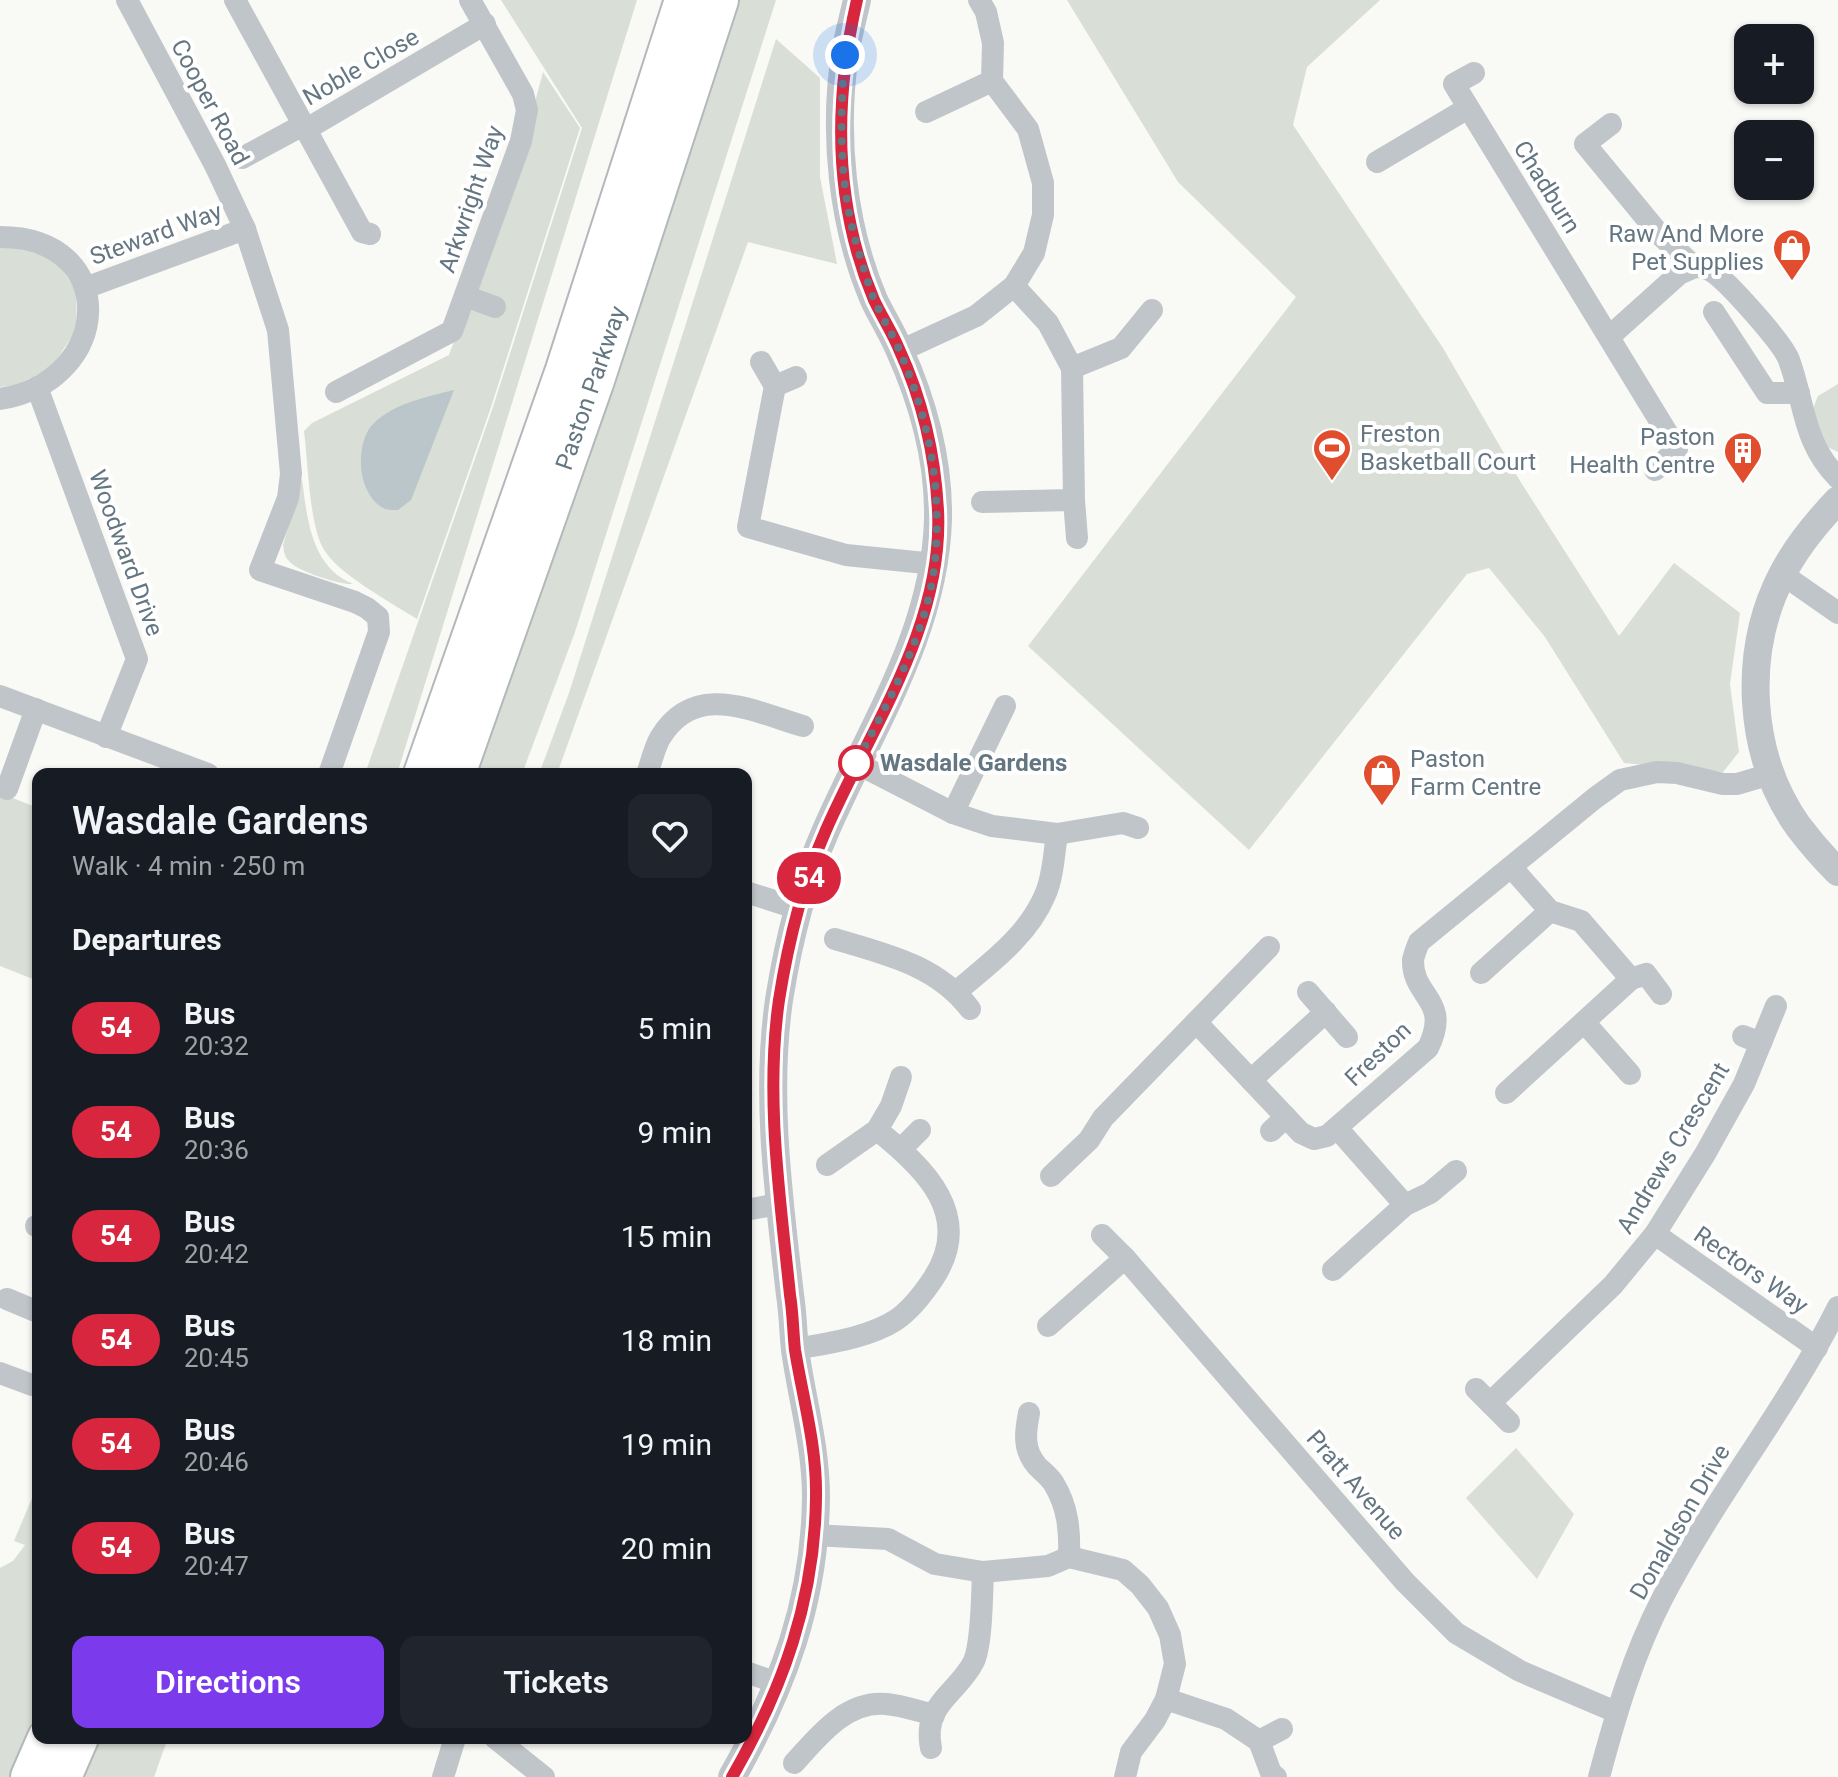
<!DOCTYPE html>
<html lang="en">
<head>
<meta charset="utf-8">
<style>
  body { margin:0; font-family:Roboto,sans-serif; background:#20242c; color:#f1f3f6; height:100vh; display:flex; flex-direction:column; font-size:30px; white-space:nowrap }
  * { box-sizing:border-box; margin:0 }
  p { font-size:26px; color:#9ea1a6 }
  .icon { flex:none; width:44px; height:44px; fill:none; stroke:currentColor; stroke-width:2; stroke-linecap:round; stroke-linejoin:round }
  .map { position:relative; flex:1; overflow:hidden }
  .panel { position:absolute; left:32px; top:768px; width:720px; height:976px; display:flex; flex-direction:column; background:#171b24; border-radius:16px; box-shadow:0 2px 6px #0004 }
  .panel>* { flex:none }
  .badge { padding:0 16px; border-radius:26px; font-size:28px; line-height:52px }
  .tools { position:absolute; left:1734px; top:24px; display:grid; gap:16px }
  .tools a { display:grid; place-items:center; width:80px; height:80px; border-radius:16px; background:#171b24; box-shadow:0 2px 6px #0004; font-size:40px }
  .you { position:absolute; width:40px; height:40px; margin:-20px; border:6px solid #fff; border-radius:50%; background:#1a73e8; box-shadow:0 0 0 12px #1a73e833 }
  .map>.badge { position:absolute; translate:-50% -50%; box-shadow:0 0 0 4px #fff }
  h2 { padding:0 40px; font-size:30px; line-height:72px }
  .round { display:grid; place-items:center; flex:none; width:84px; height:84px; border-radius:16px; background:#20242c }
  .headline { display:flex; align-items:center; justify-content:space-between; height:136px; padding:0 40px }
  h1 { font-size:38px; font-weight:600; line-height:60px }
  .primary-button { display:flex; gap:16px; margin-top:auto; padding:16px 40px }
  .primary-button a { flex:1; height:92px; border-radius:16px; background:#7c3aed; color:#fff; font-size:32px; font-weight:600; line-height:92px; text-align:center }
  .primary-button a+a { background:#20242c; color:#f1f3f6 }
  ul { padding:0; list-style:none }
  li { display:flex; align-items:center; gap:24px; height:104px; padding:0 40px }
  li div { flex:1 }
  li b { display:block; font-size:30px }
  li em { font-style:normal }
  li .badge { min-width:88px; font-weight:700; text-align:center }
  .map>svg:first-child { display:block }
  .green { fill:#d9ded6 }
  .water { fill:#bac6ca }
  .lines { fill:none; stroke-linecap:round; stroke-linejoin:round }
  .trunk-casing { stroke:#b3b8bc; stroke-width:42 }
  .minor { stroke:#c0c5c9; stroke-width:22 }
  .tertiary { stroke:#c0c5c9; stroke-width:28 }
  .trunk { stroke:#fff; stroke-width:38 }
  .line-casing { stroke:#fff; stroke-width:18 }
  .line { stroke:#d7263d; stroke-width:12 }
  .walk { stroke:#647681; stroke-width:8; stroke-dasharray:0 14.4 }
  .stop-dot { fill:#fff; stroke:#d7263d; stroke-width:4 }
  .labels { text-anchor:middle; stroke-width:8; stroke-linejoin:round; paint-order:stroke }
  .street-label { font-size:24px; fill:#647681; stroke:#fff }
  .poi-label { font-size:24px; fill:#647681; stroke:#fff; text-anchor:end }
  .stop-label { font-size:24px; font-weight:bold; fill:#647681; stroke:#fff; text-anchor:start }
</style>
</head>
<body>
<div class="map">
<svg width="1838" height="1777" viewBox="0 0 1838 1777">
  <rect width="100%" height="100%" fill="#f9f9f6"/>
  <!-- green -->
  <g class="green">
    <path d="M501,0H637L397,774H365L493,407L582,128Z"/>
    <path d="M735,0H776L575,632L522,774H472L611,395Z"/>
    <path d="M1067,0H1380L1307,67L1293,125L1443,348L1520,481L1619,636L1674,563L1740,613L1730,684L1739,752L1723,772L1624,763L1545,637L1489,568L1467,574L1249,850L1028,646L1296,297L1178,182Z"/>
    <path d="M776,39L820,78V177L837,264L748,242L557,774H539L569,693Z"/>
    <path d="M543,72L580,128L491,407L417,619C392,603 336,573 323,548C309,522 308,462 304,431L312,423L449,355L519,162Z"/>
    <path d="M0,245L53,257L76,290L77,329L51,368L16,385L0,387Z"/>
    <path d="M1838,384V452L1823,445L1809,418L1818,396Z"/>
    <path d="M302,479C307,518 311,567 353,584C340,585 301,572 291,563C285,558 284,553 283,545Z"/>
    <path d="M0,793L38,808V981L0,966Z"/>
    <path d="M1516,1448L1574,1514L1537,1579L1466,1498Z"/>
    <path d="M38,1484V1738L21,1777H0V1568L13,1561L25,1545L14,1541Z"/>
    <path d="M99,1738H168L154,1777H83Z"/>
  </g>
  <!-- water -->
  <path class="water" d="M454,390L411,500L398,510C394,510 389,510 385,509C357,496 354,444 373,424C394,403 427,397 454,390Z"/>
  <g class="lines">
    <!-- trunk casing -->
    <g class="trunk-casing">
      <g id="trunk">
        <path d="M423,774L565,370L684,0"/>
        <path d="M456,774L594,383L719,0"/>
        <path d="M30,1777L47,1738"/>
        <path d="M62,1777L79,1738"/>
      </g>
    </g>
    <!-- minor -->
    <g class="minor">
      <path d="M127,0L215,165L245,229L278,330L291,474L288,498L260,570L355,602L367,608L378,617L379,632L329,774"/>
      <path d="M235,0L362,232L370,234"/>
      <path d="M1474,73L1454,84L1677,449L1655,470"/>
      <path d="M926,112L992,81"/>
      <path d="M1611,124L1585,144L1660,235L1695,267C1702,267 1707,268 1713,272C1728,282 1783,343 1789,360C1805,404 1803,443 1838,478"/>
      <path d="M305,130L485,24"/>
      <path d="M242,158L303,125"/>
      <path d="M1377,162L1468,108"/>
      <path d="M0,237C121,237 114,381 0,399"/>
      <path d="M1014,286L1048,323L1072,368L1074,500L1077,538"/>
      <path d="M85,288L245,229"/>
      <path d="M465,296L495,307"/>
      <path d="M1714,312L1767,393H1799"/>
      <path d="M1610,336L1679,274L1695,267"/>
      <path d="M900,351L976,316L1014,286L1034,253L1043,215V183L1028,129L992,81L993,43L986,12L979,0"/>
      <path d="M761,362L775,386L796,377"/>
      <path d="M1072,368L1121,348L1152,310"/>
      <path d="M775,386L748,527L846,555L935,564"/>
      <path d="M37,387L137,659L106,737"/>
      <path d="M336,392L452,331L521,141L527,110L523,94L470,0"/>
      <path d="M982,502L1074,500"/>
      <path d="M1782,574L1838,613"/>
      <path d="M0,696L208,774"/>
      <path d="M856,763L953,813L992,826L1057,834L1123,823L1138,828"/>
      <path d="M647,774C651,763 654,749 660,738C695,680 752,711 803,726"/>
      <path d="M7,789L36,709"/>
      <path d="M953,813L1005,706"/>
      <path d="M1511,867L1550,911L1581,921L1631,979"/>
      <path d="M746,892L799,909"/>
      <path d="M835,939C885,954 937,965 970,1009"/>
      <path d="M1481,973L1550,911"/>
      <path d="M957,991C989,964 1028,936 1045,895C1053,878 1054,853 1057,834"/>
      <path d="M1308,992L1347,1037"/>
      <path d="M1196,1022L1301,1133L1314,1139L1327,1136L1428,1048C1452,999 1412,998 1413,960C1414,955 1417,947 1419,942L1595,798L1620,780L1657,772L1677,773L1723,784H1737L1771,774"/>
      <path d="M1584,1022L1630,1074"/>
      <path d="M1743,1036L1761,1043"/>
      <path d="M1251,1080L1326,1012"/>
      <path d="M1506,1093L1631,979L1646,974L1661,994"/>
      <path d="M1337,1128L1405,1205"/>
      <path d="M1271,1131L1286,1117"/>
      <path d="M901,1149L920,1130"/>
      <path d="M827,1165L877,1130L891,1106L901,1077"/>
      <path d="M1051,1176L1089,1140L1103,1118L1269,947"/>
      <path d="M746,1210L778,1204"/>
      <path d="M36,1226L38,1227"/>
      <path d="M1655,1234L1817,1348"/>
      <path d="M1102,1235L1125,1258L1405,1582L1456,1633L1520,1671L1616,1712"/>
      <path d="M1333,1270L1405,1205L1430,1193L1456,1171"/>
      <path d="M7,1299L38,1312"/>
      <path d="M1048,1326L1125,1258"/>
      <path d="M795,1349C828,1343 868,1338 896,1320C912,1309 923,1294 933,1279C975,1216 925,1168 877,1130"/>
      <path d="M0,1373L32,1385"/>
      <path d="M1476,1389L1509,1422"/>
      <path d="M1490,1403L1613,1285L1655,1234L1705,1154L1744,1084L1776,1006"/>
      <path d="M1029,1413C1025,1433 1023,1450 1037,1466C1043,1472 1050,1477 1054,1484C1068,1507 1070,1531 1069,1557"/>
      <path d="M814,1535L888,1539L935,1564L983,1572L1048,1566L1069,1557L1123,1570L1140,1585L1158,1608L1170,1635L1175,1664L1166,1699L1155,1720L1131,1752L1125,1777"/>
      <path d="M746,1672L780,1684"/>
      <path d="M1166,1699L1226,1719L1259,1741"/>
      <path d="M495,1738L544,1777"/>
      <path d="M931,1748C922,1703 958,1694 974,1661C982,1643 982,1593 983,1572"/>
      <path d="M794,1763C818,1737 845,1701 885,1704C901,1705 918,1711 934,1715"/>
      <path d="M443,1777L455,1738"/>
      <path d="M1276,1777L1271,1773L1259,1741L1282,1729"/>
      <path d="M1599,1777C1615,1717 1633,1655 1662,1599C1714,1498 1787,1409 1838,1307"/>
    </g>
    <!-- tertiary -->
    <g class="tertiary">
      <path d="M1838,500C1817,522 1797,546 1783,573C1742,651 1747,754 1798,826C1810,842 1824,858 1838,872"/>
      <path d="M732,1777C783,1687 815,1601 816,1497C816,1447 802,1399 795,1350C793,1332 793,1313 790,1295C779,1198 765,1097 779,1000C788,943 803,882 826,830C870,729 935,633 938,519C939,461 923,402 899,349C892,332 882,317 874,300C842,225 833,134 845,54C848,36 853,18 857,0"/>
    </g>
    <!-- trunk -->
    <use href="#trunk" class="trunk"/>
  </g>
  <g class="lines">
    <!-- line casing -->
    <g class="line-casing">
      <path id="line" d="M732,1777C783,1689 815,1599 816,1497C817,1447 803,1399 795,1350C793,1332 793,1313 790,1295C780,1197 765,1097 779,1000C788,943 803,882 826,830C870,729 944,625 938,510C935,454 923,401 899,349C892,332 882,317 874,300C833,203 834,100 857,0"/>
    </g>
    <!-- line -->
    <use href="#line" class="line"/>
    <!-- walk -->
    <path class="walk" d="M845,55C839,122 839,188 859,253C864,268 868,285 874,299C882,318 893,335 901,354C929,420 942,488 935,561C928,631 889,701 856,763"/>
  </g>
  <!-- icons -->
  <defs>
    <g id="shop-pin" transform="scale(2)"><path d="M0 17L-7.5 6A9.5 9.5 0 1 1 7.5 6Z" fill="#e14e2e" stroke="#fff"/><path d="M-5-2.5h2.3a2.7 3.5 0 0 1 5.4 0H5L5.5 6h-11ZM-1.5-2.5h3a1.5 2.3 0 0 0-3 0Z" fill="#fff"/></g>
    <g id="stadium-pin" transform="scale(2)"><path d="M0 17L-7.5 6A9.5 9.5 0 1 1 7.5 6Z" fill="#e14e2e" stroke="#fff"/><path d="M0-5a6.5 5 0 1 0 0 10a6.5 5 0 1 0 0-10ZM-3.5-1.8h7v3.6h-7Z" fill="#fff"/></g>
    <g id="building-pin" transform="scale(2)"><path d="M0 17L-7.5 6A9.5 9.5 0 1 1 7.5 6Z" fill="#e14e2e" stroke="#fff"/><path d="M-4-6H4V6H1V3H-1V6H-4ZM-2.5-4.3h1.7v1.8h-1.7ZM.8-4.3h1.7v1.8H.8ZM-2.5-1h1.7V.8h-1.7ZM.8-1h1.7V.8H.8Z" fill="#fff"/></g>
  </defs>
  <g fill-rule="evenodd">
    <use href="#shop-pin" x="1792" y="248"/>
    <use href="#stadium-pin" x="1332" y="448"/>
    <use href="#building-pin" x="1743" y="451"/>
    <use href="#shop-pin" x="1382" y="773"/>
  </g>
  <!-- markers -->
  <circle class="stop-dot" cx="856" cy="763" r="16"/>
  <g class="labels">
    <!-- street labels -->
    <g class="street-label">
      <text transform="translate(361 67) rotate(-30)" y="8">Noble Close</text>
      <text transform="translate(210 102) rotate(62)" y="8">Cooper Road</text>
      <text transform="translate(1547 187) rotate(58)" y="8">Chadburn</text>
      <text transform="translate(471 199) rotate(-71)" y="8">Arkwright Way</text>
      <text transform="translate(156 234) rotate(-20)" y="8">Steward Way</text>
      <text transform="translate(591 388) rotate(-71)" y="8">Paston Parkway</text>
      <text transform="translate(126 553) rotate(70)" y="8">Woodward Drive</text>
      <text transform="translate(1378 1054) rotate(-44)" y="8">Freston</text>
      <text transform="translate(1673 1148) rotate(-59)" y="8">Andrews Crescent</text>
      <text transform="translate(1751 1270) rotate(35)" y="8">Rectors Way</text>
      <text transform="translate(1356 1485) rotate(49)" y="8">Pratt Avenue</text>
      <text transform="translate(1680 1522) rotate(-60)" y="8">Donaldson Drive</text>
    </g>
    <!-- poi labels -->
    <g class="poi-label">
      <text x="1764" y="242">Raw And More<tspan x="1764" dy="28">Pet Supplies</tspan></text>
      <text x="1360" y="442" text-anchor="start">Freston<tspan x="1360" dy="28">Basketball Court</tspan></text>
      <text x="1715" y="445">Paston<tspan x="1715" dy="28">Health Centre</tspan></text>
      <text x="1410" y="767" text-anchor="start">Paston<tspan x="1410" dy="28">Farm Centre</tspan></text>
    </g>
    <!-- stop labels -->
    <g class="stop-label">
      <text x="880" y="771">Wasdale Gardens</text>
    </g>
  </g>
</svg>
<div class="tools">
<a>+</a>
<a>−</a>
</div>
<div class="you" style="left:845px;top:55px"></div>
<b class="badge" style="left:809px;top:878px;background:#d7263d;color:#fff">54</b>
<section class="panel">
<div class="headline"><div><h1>Wasdale Gardens</h1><p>Walk · 4 min · 250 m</p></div><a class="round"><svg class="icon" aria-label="heart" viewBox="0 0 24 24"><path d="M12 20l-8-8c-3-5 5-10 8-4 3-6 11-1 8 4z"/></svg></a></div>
<h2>Departures</h2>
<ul>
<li><span class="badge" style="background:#d7263d;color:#fff">54</span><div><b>Bus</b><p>20:32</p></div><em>5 min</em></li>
<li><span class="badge" style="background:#d7263d;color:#fff">54</span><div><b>Bus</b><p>20:36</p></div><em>9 min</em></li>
<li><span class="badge" style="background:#d7263d;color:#fff">54</span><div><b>Bus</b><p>20:42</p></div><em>15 min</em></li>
<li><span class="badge" style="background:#d7263d;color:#fff">54</span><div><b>Bus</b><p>20:45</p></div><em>18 min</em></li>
<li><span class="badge" style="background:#d7263d;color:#fff">54</span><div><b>Bus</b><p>20:46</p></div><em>19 min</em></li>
<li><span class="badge" style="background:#d7263d;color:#fff">54</span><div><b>Bus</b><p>20:47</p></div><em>20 min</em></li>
</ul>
<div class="primary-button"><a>Directions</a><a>Tickets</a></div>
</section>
</div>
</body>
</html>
